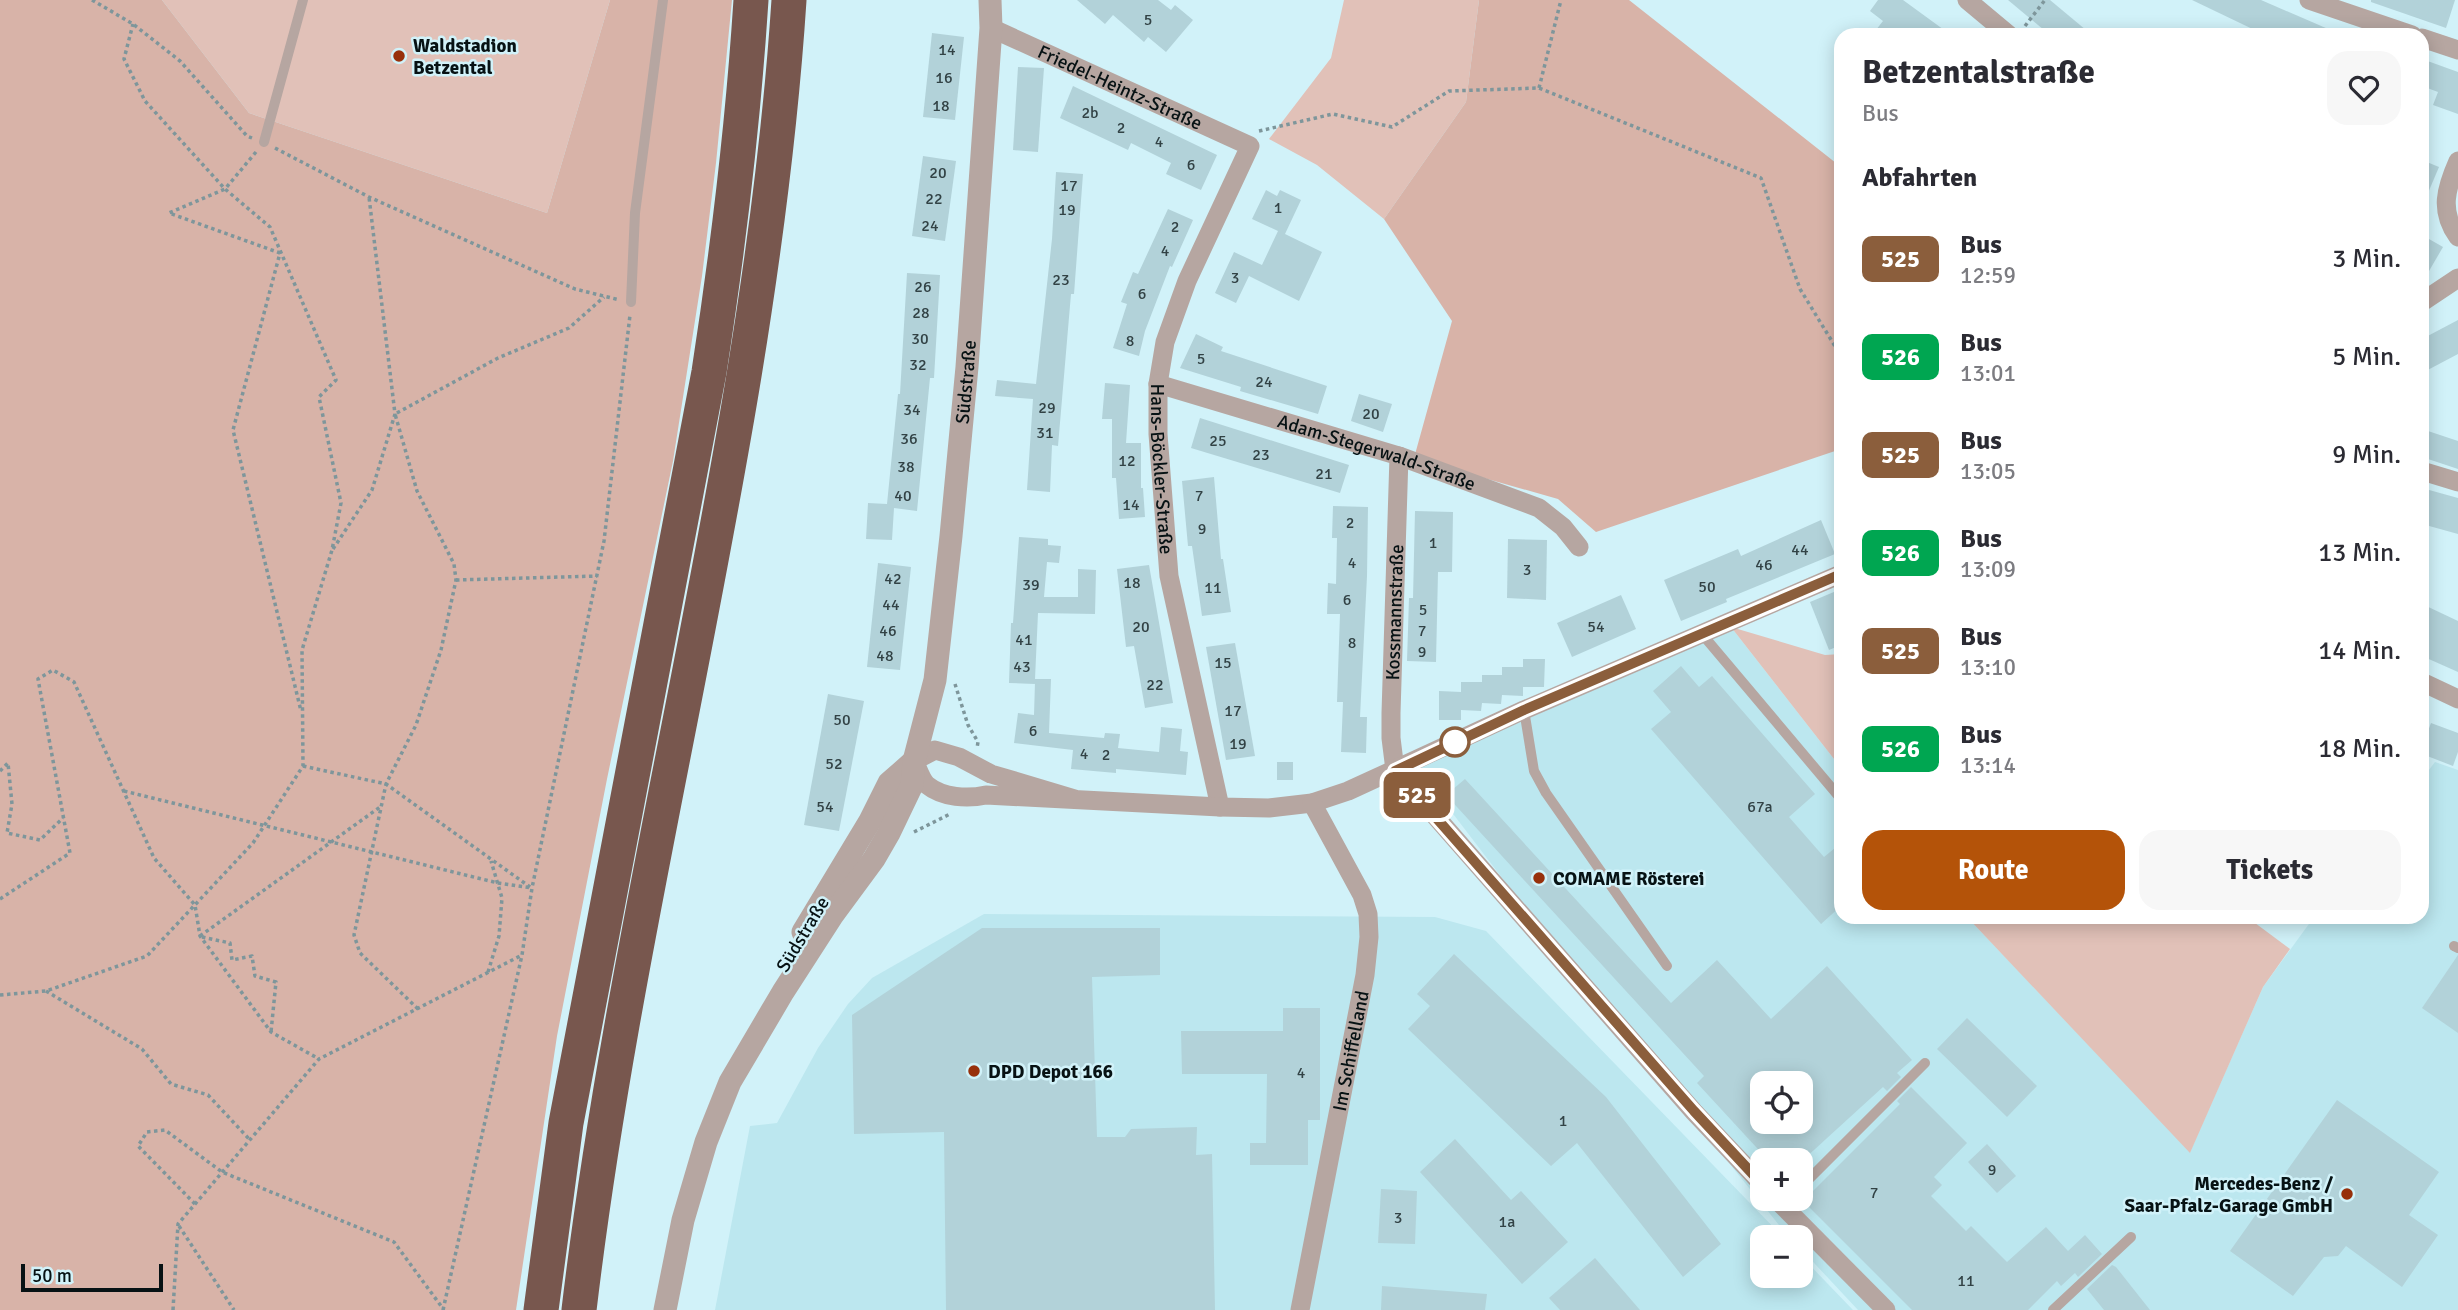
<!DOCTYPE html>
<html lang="de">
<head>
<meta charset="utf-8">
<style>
  body { margin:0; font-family:Signika,sans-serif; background:#f7f7f7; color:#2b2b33; height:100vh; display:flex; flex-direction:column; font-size:26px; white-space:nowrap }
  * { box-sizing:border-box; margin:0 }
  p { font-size:23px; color:#7c7c81 }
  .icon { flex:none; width:38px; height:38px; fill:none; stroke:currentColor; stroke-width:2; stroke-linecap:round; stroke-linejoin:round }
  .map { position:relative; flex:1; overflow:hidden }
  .drawer { position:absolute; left:1834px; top:28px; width:595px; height:896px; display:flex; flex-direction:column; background:#fff; border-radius:21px; box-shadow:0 4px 18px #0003 }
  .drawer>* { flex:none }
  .badge { padding:0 14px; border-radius:10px; font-size:24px; line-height:46px }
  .fabs { position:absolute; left:1750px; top:1071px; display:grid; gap:14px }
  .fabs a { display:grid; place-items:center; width:63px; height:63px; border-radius:14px; background:#fff; box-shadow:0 4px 18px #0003; font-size:35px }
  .scale { position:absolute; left:21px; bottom:18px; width:142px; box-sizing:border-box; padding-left:7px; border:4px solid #071214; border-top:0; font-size:19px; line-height:24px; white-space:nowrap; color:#071214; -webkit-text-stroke:5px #d1f2f9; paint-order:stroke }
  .map>.badge { position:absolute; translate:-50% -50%; box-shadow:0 0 0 4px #fff }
  h2 { padding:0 28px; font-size:26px; line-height:63px }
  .round { display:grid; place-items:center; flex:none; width:74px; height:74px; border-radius:21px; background:#f7f7f7 }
  .summary { display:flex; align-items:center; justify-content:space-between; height:119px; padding:0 28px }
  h1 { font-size:33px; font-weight:700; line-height:52px }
  .button { display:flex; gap:14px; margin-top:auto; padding:14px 28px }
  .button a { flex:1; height:80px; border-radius:21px; background:#b45309; color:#fff; font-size:28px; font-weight:700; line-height:80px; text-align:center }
  .button a+a { background:#f7f7f7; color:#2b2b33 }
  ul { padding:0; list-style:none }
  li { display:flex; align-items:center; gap:21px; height:98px; padding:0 28px }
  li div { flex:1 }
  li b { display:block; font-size:26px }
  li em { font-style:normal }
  li .badge { min-width:77px; font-weight:700; text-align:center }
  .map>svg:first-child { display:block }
  .built { fill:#bce7ef; fill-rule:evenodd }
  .green { fill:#e1c1b8 }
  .forest { fill:#d8b3a8 }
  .building { fill:#b2d2d9; fill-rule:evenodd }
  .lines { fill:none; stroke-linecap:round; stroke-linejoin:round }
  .path { stroke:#7e969b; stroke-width:3.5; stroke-dasharray:3.5 3.5; stroke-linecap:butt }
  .service { stroke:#b6a6a1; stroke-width:10 }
  .minor { stroke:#b6a6a1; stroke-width:19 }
  .tertiary { stroke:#b6a6a1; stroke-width:23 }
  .motorway { stroke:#78574e; stroke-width:35 }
  .line-casing { stroke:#fff; stroke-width:16 }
  .line { stroke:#8b5e3c; stroke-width:10 }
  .poi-dot { fill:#97300b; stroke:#d1f2f9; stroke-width:2.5 }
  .stop-dot { fill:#fff; stroke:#8b5e3c; stroke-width:3.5 }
  .labels { text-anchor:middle; stroke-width:5; stroke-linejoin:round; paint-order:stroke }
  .number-label { font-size:16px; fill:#324245 }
  .poi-label { font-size:19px; font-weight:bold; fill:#071214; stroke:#d1f2f9; text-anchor:start }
  .street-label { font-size:19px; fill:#071214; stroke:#d1f2f9 }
</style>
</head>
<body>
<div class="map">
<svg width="2458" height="1310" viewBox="0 0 2458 1310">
  <rect width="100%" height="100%" fill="#d1f2f9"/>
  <!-- built -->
  <g class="built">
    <path d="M1731,627L1841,768V917H1967L2190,1152L2263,987L2314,917H2422V779L2435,762L2458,770V1310H1858L1801,1249V1237H1790L1783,1230L1561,955L1418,768ZM1762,1083H1801V1122H1762ZM1762,1160H1801V1199H1762Z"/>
    <path d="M984,914L1435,917L1486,931L1783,1237H1762V1276H1801V1256L1853,1310H715L750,1126L777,1123L818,1048L848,1004L872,978Z"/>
  </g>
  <!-- green -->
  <g class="green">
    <path d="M162,0H610L547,213L249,113Z"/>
    <path d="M1344,0H1479L1466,102L1384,219L1317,165L1269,139L1331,58Z"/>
    <path d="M1731,627L1825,655L1841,654V768Z"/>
    <path d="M1967,917H2247L2290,949L2263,987L2190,1153Z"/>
  </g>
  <!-- forest -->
  <g class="forest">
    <path d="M0,0H162L249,113L547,213L610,0H732L716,163L702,276L673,461L607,779L557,1036L516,1310H0Z"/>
    <path d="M1479,0H1629L1841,167V449L1596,532L1558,499L1414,458L1452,321L1384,219L1466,102Z"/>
  </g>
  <!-- building -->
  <g class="building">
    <path d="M1077,0H1158L1171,10L1175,5L1193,20L1166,52L1148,37L1144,42L1113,15L1105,24Z"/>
    <path d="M1878,0H1903L1951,35H1872L1883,21L1870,11Z"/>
    <path d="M2008,0H2050L2092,35H2050Z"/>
    <path d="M2192,0H2261L2342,35H2265Z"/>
    <path d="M2371,0H2455L2446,28L2371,2Z"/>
    <path d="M932,33L964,37L955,120L923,117Z"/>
    <path d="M2422,59L2458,72V114L2433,105L2438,92L2422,86Z"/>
    <path d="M1018,67L1044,68L1038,152L1013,150Z"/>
    <path d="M1073,86L1217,155L1201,190L1166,174L1171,163L1131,143L1128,150L1060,118Z"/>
    <path d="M923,156L956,161L945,241L912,236Z"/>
    <path d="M2422,160L2439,167L2422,207Z"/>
    <path d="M1056,172L1083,174L1074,294H1071L1058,446L1052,445L1050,492L1027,490L1033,399L995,396L997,380L1036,384L1052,239Z"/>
    <path d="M1266,190L1277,196L1280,190L1301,200L1285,234L1322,252L1299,301L1249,276L1236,303L1215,293L1234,252L1262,265L1278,231L1252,219Z"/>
    <path d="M1168,209L1193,220L1172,267L1170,266L1145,331L1139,356L1113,348L1127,304L1121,302L1133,272L1138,274Z"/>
    <path d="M2422,235L2443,247L2422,283Z"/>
    <path d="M907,273L940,275L934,378H930L917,511L894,508L892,540L866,539L868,503L887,504L898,394H900Z"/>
    <path d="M2458,320V354L2422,373V339Z"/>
    <path d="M1196,334L1223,347L1221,351L1327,386L1318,414L1240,391L1241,387L1180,368Z"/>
    <path d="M1105,383L1130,385L1126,443H1141V488H1143L1145,517L1119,519L1116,478H1112V419H1102Z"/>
    <path d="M1359,394L1392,404L1383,432L1351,421Z"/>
    <path d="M1200,418L1349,465L1340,493L1191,448Z"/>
    <path d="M2422,429L2458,441V469L2422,457Z"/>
    <path d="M1214,477L1221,559H1223L1231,612L1202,616L1192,546H1188L1182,481Z"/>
    <path d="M2422,488L2458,498V534L2422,524Z"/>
    <path d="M1333,506L1368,507L1367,576L1360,717H1367L1366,753L1341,752L1343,702H1337L1340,614H1327L1328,583L1336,584L1337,538H1332Z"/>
    <path d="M1415,511L1453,512L1452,572H1438L1436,662L1407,661L1409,598H1413Z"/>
    <path d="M1821,520L1835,554L1726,599L1727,602L1681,621L1664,580L1738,549L1741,556Z"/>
    <path d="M1019,537L1048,539V545L1061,546L1059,563L1047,562L1044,597H1078V569L1096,570L1095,614L1038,613L1035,679H1051L1049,733L1104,738L1105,733L1120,734L1118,748L1159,752L1161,727L1182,729L1180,751L1188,752L1186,775L1116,769V773L1071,769L1073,750L1014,743L1018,713L1034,715L1035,682V684L1009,683L1011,623H1013Z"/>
    <path d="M1508,539L1547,540L1546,600L1507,598Z"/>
    <path d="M878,563L911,567L900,670L867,667Z"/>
    <path d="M1149,565L1173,703L1145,708L1134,646L1126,647L1117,569Z"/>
    <path d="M1841,589V645L1829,650L1810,602Z"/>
    <path d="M1621,595L1636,629L1572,657L1557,623Z"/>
    <path d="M2422,604L2458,621V672L2422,656Z"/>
    <path d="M1235,643L1255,756L1226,760L1206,647Z"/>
    <path d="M1523,659H1545L1544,687H1523V696L1502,695L1501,704L1482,703L1481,711L1461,710V720H1439V691L1461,692V682H1482V675H1502V667H1523Z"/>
    <path d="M1681,666L1699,687L1712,676L1815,794L1789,817L1824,857L1841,843V906L1821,924L1651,729L1671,712L1653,691Z"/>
    <path d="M828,694L864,701L839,831L804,825Z"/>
    <path d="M2431,723L2458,733V752L2453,766L2422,754V747Z"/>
    <rect x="1277" y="762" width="16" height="18"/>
    <path d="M1465,779L1671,1003L1717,960L1771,1019L1827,966L1912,1060L1897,1073L1901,1077L1887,1091L1883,1087L1803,1160H1768L1697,1083L1704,1076L1446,795ZM1762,1083H1801V1122H1762Z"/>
    <path d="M982,928H1160V975L1092,977L1097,1137H1125L1131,1129L1197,1127L1196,1155L1212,1154L1215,1310H946L944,1132L854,1134L852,1015Z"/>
    <path d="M1454,954L1606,1097L1721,1244L1683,1277L1577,1143L1551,1166L1408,1029L1430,1006L1417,994Z"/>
    <path d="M2458,955V1033L2422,1008Z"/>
    <path d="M1283,1008H1320V1120H1308V1165H1250V1143H1266L1267,1074H1182L1181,1031H1283Z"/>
    <path d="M1967,1018L2037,1086L2007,1117L1937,1049Z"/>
    <path d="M1911,1087L1967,1143L1934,1177L1942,1185L1931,1196L1966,1231L1971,1226L2007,1262L2046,1227L2068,1251L2085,1235L2102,1254L2078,1277L2075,1273L2061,1286L2057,1281L2028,1310H1912L1803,1201L1900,1104L1897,1101Z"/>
    <path d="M2337,1100L2439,1172L2409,1215L2438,1235L2402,1287L2346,1246L2338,1256L2324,1257L2293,1296L2230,1251Z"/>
    <path d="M1455,1139L1511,1200L1521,1191L1568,1242L1522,1284L1420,1172Z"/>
    <path d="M1987,1144L2016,1176L1997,1193L1968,1162Z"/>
    <path d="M1381,1189L1417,1191L1415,1244L1378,1243Z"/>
    <path d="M1595,1258L1640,1310H1560L1549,1298Z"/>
    <path d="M2112,1265L2116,1267L2150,1310H2104L2087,1289Z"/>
    <path d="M1382,1286L1487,1294L1485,1310H1381Z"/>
  </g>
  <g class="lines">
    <!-- path -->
    <g class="path">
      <path d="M92,0L133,24L180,61L247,136L252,138"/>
      <path d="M2025,26L2045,0"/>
      <path d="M1539,88L1561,0"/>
      <path d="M1259,131L1333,114L1392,127L1449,91L1539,88L1761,178L1800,289L1841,356"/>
      <path d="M275,148L369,197L575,289L620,300"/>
      <path d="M256,152L225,189L169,213L280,253L233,430L301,711"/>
      <path d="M333,549L372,490L395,414L369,197"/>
      <path d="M456,580L597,576"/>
      <path d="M955,684L968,725L978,742L977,748"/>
      <path d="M303,766L386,784L530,887"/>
      <path d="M0,771L8,763L12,804L7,833L40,840L63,818"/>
      <path d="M124,791L498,883L532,888"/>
      <path d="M914,832L950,814"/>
      <path d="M0,899L70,853L38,679L53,670L74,682L154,858L195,905L200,936L271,1032L319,1059"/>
      <path d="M200,936L380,807"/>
      <path d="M202,937L230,943L232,960L252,956L255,976L276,982L271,1032"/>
      <path d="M488,972L499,936L502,898L491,861"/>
      <path d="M46,991L142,1049L171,1084L208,1095L250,1140"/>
      <path d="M0,995L46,991L147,956L253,843L303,766L302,650L332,550L341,503L319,397L336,380L270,227L225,189L145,101L124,59L133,24"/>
      <path d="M418,1009L360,953L354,935L386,784L416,725L441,650L456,580L454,564L417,491L395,414L498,358L569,328L604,297"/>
      <path d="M195,1204L138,1146L147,1132L165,1130L222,1172L394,1242L444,1310"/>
      <path d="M179,1226L234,1310"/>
      <path d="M173,1310L178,1224L319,1059L522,955"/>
      <path d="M443,1310L522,955L532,888L604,541L630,315"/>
    </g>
    <!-- service -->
    <g class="service">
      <path d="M264,142L303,0"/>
      <path d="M631,302L635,213L663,0"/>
      <path d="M1702,634L1841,799"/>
      <path d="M1524,710L1534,771L1546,793L1667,966"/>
      <path d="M2454,946L2458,948"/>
      <path d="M1801,1187L1925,1063"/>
      <path d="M2053,1310L2131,1237"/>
    </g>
    <!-- minor -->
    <g class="minor">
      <path d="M1967,0L2009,35"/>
      <path d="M2309,0L2412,35"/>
      <path id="s1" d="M991,28L1250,146L1187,281L1165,342L1158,384V434L1169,576L1220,807"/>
      <path d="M2422,38L2458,50"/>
      <path d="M2458,161C2446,188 2439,211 2458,237"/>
      <path d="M2422,302L2458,278"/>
      <path id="s2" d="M1158,384L1399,456L1539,508L1563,527L1579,547"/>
      <path d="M2422,471L2458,482"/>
      <path d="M2422,682L2458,699"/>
      <path d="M1395,770L1694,1112L1762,1184"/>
      <path id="s3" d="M1395,770L1391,738V713L1399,456"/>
      <path d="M1075,799L991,774L959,757L935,750L914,761C918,768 921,780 927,785C943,798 968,799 986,795L1220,807L1269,808L1312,803L1348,791L1524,710L1841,574"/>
      <path d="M1776,1199L1886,1310"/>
      <path id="s4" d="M1300,1310L1365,975L1369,937L1368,914L1362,895L1312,803"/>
    </g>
    <!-- tertiary -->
    <g class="tertiary">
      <path d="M803,932L870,821L889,783L914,761"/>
      <path id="s5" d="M665,1310L683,1220L706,1142L730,1082L783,992L832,916L874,859L889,833L912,785L914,761L935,680L951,536L967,367L991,28L990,0"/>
    </g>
    <!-- motorway -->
    <g class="motorway">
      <path d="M541,1310L566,1123L709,372C728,249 743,125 751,0"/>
      <path d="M579,1310C631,871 760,443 789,0"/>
    </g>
  </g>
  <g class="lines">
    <!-- line casing -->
    <g class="line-casing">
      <path id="line" d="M1762,1184L1694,1111L1395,771L1524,710L1841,574"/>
    </g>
    <!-- line -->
    <use href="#line" class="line"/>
  </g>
  <!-- markers -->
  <g class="poi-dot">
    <circle cx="399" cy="56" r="7"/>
    <circle cx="1539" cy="878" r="7"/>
    <circle cx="974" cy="1071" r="7"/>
    <circle cx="2347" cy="1194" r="7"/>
  </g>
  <circle class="stop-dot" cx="1455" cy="742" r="14"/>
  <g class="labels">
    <!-- number labels -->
    <g class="number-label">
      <text x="1148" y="25">5</text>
      <text x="947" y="55">14</text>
      <text x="944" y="83">16</text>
      <text x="941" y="111">18</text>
      <text x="1090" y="118">2b</text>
      <text x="1121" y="133">2</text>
      <text x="1159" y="147">4</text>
      <text x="1191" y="170">6</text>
      <text x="938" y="178">20</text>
      <text x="1069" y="191">17</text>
      <text x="934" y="204">22</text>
      <text x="1278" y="213">1</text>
      <text x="1067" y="215">19</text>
      <text x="930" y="231">24</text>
      <text x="1175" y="232">2</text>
      <text x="1165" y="256">4</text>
      <text x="1235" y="283">3</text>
      <text x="1061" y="285">23</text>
      <text x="923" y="292">26</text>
      <text x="1142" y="299">6</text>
      <text x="921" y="318">28</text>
      <text x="920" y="344">30</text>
      <text x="1130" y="346">8</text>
      <text x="1201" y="364">5</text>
      <text x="918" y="370">32</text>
      <text x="1264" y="387">24</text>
      <text x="1047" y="413">29</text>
      <text x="912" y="415">34</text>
      <text x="1371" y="419">20</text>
      <text x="1045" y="438">31</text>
      <text x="909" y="444">36</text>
      <text x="1218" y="446">25</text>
      <text x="1261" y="460">23</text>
      <text x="1127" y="466">12</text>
      <text x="906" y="472">38</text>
      <text x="1324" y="479">21</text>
      <text x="903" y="501">40</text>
      <text x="1199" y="501">7</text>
      <text x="1131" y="510">14</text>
      <text x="1350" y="528">2</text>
      <text x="1202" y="534">9</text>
      <text x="1433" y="548">1</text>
      <text x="1800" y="555">44</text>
      <text x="1352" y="568">4</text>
      <text x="1764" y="570">46</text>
      <text x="1527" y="575">3</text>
      <text x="893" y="584">42</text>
      <text x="1132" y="588">18</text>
      <text x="1031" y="590">39</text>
      <text x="1707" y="592">50</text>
      <text x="1213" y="593">11</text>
      <text x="1347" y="605">6</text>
      <text x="891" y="610">44</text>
      <text x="1423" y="615">5</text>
      <text x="1141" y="632">20</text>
      <text x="1596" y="632">54</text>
      <text x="888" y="636">46</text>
      <text x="1422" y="636">7</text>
      <text x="1024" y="645">41</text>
      <text x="1352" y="648">8</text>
      <text x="1422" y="657">9</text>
      <text x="885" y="661">48</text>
      <text x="1223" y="668">15</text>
      <text x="1022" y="672">43</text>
      <text x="1155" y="690">22</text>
      <text x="1233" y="716">17</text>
      <text x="842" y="725">50</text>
      <text x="1033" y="736">6</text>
      <text x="1238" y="749">19</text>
      <text x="1084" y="759">4</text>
      <text x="1106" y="760">2</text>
      <text x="834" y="769">52</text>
      <text x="825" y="812">54</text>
      <text x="1760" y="812">67a</text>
      <text x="1301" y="1078">4</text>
      <text x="1563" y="1126">1</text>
      <text x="1992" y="1175">9</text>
      <text x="1874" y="1198">7</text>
      <text x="1398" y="1223">3</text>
      <text x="1507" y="1227">1a</text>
      <text x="1966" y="1286">11</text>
    </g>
    <!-- poi labels -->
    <g class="poi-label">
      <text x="413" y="52">Waldstadion<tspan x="413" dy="22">Betzental</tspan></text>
      <text x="1553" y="885">COMAME Rösterei</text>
      <text x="988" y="1078">DPD Depot 166</text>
      <text x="2333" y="1190" text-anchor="end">Mercedes-Benz /<tspan x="2333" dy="22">Saar-Pfalz-Garage GmbH</tspan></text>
    </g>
    <!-- street labels -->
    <g class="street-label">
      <text dy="7" stroke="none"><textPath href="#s1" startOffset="142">Friedel-Heintz-Straße</textPath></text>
      <text dy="7" stroke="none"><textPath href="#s5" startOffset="994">Südstraße</textPath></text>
      <text dy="7" stroke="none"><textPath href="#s2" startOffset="229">Adam-Stegerwald-Straße</textPath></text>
      <text dy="7" stroke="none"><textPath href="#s1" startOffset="626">Hans-Böckler-Straße</textPath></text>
      <text dy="7" stroke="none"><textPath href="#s3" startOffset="158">Kossmannstraße</textPath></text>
      <text transform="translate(802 934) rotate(-59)" y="7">Südstraße</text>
      <text dy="7" stroke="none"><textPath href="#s4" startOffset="264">Im Schiffelland</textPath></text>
    </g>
  </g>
</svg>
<div class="fabs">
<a><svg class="icon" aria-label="locate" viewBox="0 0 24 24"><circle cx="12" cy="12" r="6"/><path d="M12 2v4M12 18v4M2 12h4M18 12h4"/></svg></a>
<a>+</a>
<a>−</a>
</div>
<div class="scale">50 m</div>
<b class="badge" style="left:1417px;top:795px;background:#8b5e3c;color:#fff">525</b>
<section class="drawer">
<div class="summary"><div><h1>Betzentalstraße</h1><p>Bus</p></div><a class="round"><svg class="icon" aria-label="heart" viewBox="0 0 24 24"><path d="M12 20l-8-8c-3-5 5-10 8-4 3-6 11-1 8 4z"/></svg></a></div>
<h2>Abfahrten</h2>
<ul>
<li><span class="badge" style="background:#8b5e3c;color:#fff">525</span><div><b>Bus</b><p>12:59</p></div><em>3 Min.</em></li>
<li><span class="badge" style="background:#00a651;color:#fff">526</span><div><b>Bus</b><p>13:01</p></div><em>5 Min.</em></li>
<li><span class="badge" style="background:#8b5e3c;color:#fff">525</span><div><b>Bus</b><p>13:05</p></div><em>9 Min.</em></li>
<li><span class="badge" style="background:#00a651;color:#fff">526</span><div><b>Bus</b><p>13:09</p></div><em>13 Min.</em></li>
<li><span class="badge" style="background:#8b5e3c;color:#fff">525</span><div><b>Bus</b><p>13:10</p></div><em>14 Min.</em></li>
<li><span class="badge" style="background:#00a651;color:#fff">526</span><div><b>Bus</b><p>13:14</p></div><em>18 Min.</em></li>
</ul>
<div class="button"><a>Route</a><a>Tickets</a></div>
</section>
</div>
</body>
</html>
